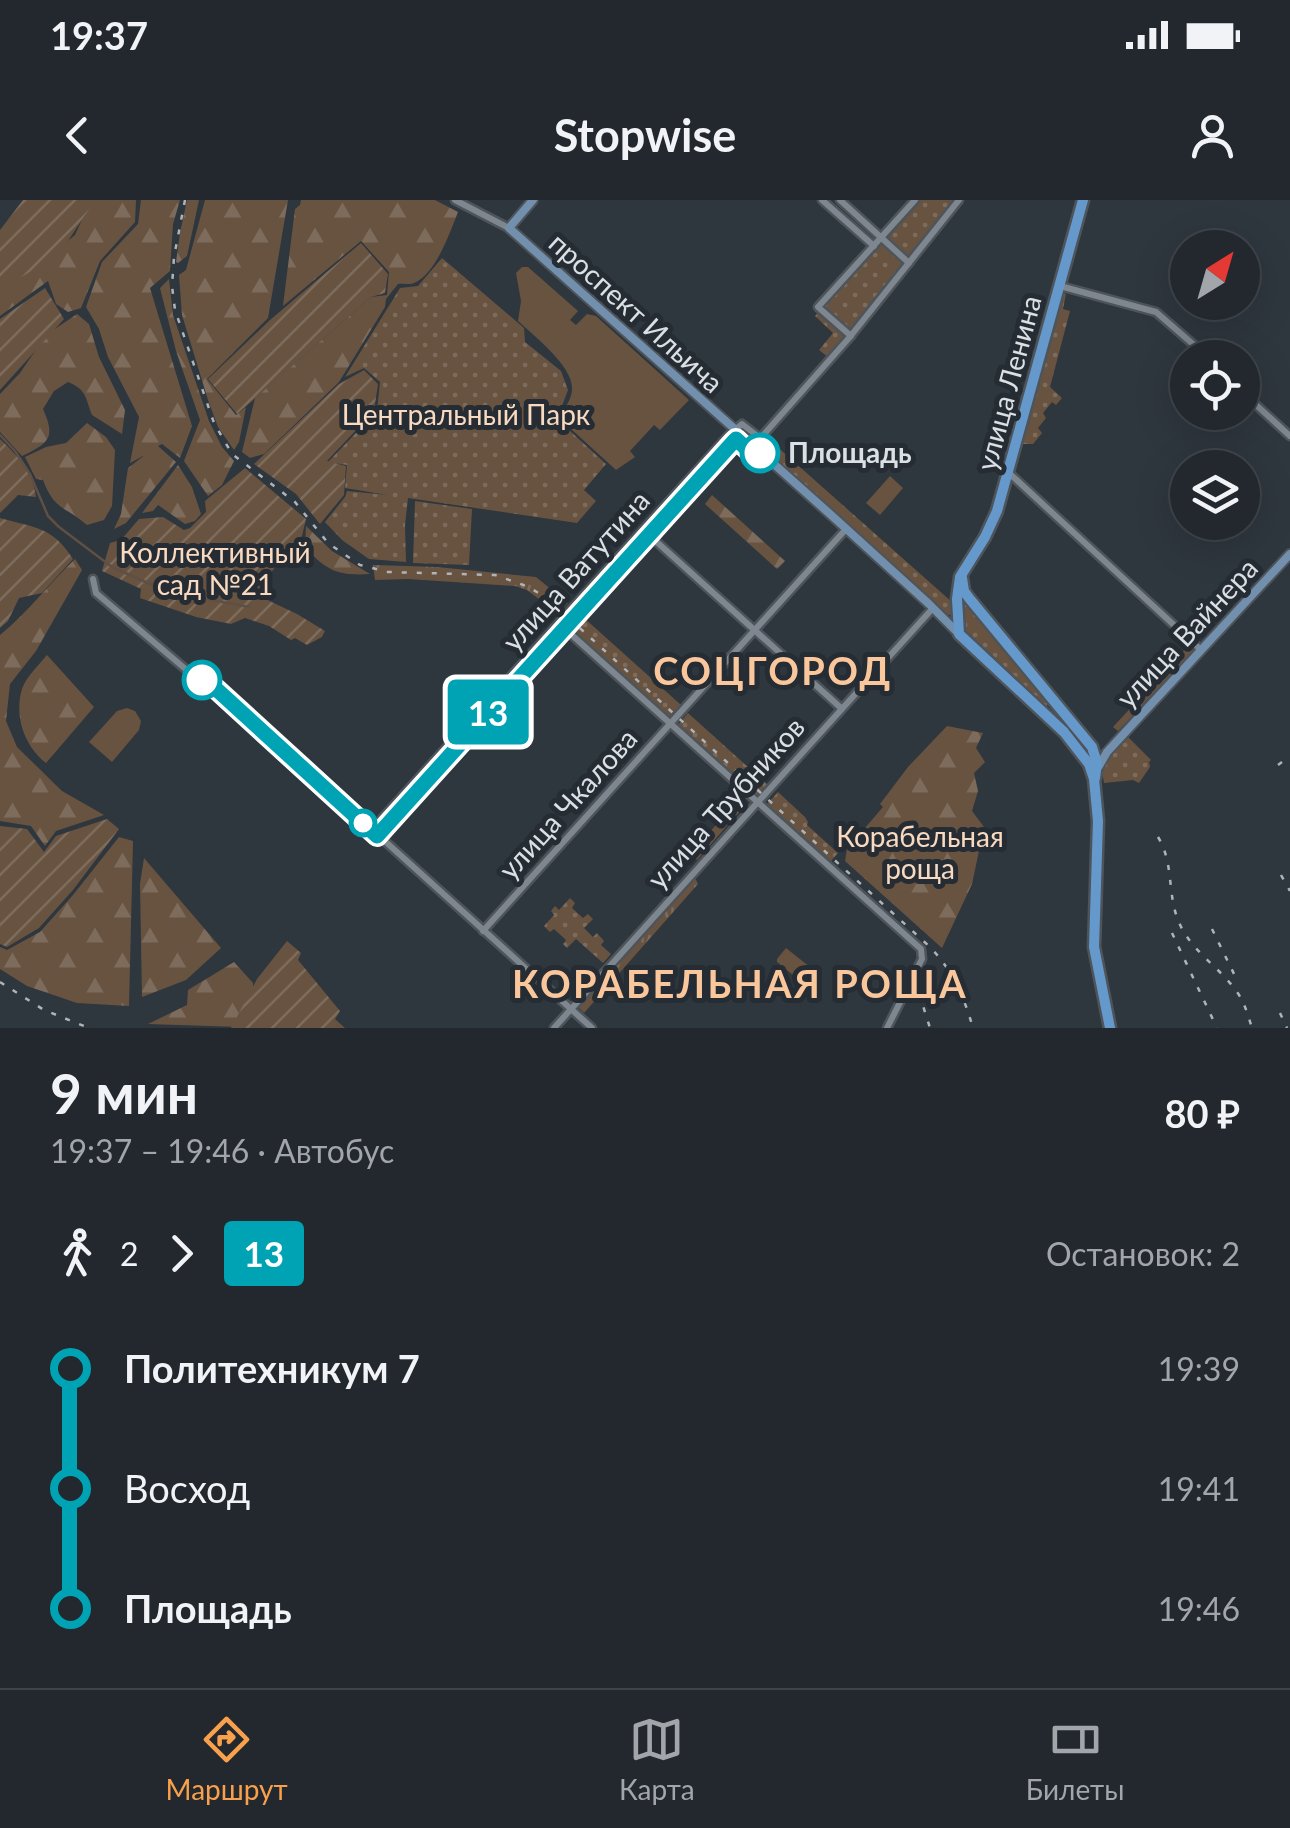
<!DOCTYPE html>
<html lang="ru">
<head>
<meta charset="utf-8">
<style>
  body { margin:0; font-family:Lato,sans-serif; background:#2e343a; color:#f1f3f6; height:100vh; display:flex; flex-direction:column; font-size:38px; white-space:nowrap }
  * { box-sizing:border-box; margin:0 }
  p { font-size:32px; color:#a2a6aa }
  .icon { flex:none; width:55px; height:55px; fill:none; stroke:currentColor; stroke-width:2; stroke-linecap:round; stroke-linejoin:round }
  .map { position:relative; height:828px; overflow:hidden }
  .side { display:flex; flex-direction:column; background:#22282e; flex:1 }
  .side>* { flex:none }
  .badge { padding:0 20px; border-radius:8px; font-size:35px; line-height:65px }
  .needle { width:65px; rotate:37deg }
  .tools { position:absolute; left:1170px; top:30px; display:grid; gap:20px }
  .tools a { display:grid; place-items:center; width:90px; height:90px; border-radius:50%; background:#22282e; box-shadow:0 10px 40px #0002,0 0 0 2px #3f444a; font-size:50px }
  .map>.badge { position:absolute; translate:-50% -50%; box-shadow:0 0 0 5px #fff }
  .legs { display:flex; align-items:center; gap:15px; height:110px; padding:0 50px; font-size:32px }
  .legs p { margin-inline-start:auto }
  .overview { display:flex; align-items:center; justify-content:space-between; height:170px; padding:0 50px }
  h1 { font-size:55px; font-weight:700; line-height:75px }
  ul { padding:0 50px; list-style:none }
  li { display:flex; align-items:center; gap:35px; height:120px; font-size:38px }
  li i { display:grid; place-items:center; width:15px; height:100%; margin:0 12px; background:currentColor }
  li i::after { content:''; width:25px; height:25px; margin:-12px; border:8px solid; border-radius:50%; background:#22282e }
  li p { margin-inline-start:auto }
  li:first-child i { background:linear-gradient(#0000 50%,currentColor 0) }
  li:last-child i { background:linear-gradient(currentColor 50%,#0000 0) }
  .status { display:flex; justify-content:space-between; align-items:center; height:70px; padding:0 50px; background:#22282e; direction:ltr }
  .status svg { height:28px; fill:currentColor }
  header { display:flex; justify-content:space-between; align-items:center; height:130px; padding:0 50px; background:#22282e; font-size:45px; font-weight:700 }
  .tab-bar { display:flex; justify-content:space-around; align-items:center; height:140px; border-top:2px solid #3f444a; background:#22282e; font-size:28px; color:#a2a6aa }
  .tab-bar a { display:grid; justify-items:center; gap:5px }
  .tab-bar .selected { color:#f9a04c }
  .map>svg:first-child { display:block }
  .grass { fill:url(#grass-tufts) }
  .forest { fill:url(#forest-firs) }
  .park { fill:url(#park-dots) }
  .garden { fill:url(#garden-furrows) }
  .pitch { fill:#685341 }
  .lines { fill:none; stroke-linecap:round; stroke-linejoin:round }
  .stream { stroke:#5f5045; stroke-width:2.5 }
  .tertiary-casing { stroke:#4d545a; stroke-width:11 }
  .secondary-casing { stroke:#4d545a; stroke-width:12 }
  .primary-casing { stroke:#4d545a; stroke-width:15 }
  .tertiary { stroke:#7e868f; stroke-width:6 }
  .secondary { stroke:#728fad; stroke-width:8 }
  .primary { stroke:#6699cb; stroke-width:10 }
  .rail { stroke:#aeb4ba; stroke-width:2.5; stroke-dasharray:5 10; stroke-linecap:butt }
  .line-1-casing { stroke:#fff; stroke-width:22 }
  .line-1 { stroke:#00a3b4; stroke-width:15 }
  .stop-1-dot { fill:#fff; stroke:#00a3b4; stroke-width:5 }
  .labels { text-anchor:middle; stroke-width:10; stroke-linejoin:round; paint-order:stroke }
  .street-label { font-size:28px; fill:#dbe0e5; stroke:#252c33 }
  .park-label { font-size:28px; fill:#f9dac0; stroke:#252c33 }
  .stop-label { font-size:28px; font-weight:bold; fill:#dbe0e5; stroke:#252c33; text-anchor:start }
  .district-label { font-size:38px; font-weight:bold; letter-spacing:2.5px; fill:#fac79d; stroke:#252c33 }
</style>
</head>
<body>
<div class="status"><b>19:37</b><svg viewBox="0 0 49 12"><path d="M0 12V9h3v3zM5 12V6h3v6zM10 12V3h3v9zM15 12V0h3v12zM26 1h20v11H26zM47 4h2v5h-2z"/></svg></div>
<header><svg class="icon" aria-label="back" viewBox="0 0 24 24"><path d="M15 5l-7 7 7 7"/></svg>Stopwise<svg class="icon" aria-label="person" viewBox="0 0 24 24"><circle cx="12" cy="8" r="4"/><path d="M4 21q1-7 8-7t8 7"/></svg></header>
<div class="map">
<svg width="1290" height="828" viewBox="0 0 1290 828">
  <defs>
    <pattern id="grass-tufts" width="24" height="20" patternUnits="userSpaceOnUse" patternTransform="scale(2.5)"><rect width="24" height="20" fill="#685341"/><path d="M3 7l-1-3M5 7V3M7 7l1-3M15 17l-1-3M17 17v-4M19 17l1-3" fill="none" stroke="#7d6b5c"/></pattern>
    <pattern id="forest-firs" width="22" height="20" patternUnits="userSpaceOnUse" patternTransform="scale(2.5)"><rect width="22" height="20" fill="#685341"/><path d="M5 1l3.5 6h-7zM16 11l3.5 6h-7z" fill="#7d6b5c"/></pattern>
    <pattern id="park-dots" width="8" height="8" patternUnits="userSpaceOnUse" patternTransform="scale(2.5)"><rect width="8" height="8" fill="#685341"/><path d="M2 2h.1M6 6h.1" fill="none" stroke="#7d6b5c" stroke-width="1.8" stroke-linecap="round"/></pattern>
    <pattern id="garden-furrows" width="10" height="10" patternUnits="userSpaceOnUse" patternTransform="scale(2.5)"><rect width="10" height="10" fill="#685341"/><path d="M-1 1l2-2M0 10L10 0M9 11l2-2" fill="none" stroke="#7d6b5c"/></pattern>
  </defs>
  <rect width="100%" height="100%" fill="#2e363e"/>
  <!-- grass -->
  <g class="grass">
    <path d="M373,365L437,367L536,377L568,403L559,414L527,390L515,386L408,379L375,380Z"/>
    <path d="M1188,446L1194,451L1118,531L1113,527Z"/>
    <path d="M741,598L747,603L697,660L690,653Z"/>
    <path d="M694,676L698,684L584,813L577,806Z"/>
  </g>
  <!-- forest -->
  <g class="forest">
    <path d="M91,0H136L135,22L100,61L81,108L68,112L56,104L48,81L0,116V85L48,57L75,35Z"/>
    <path d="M141,0H180L173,24L170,71L150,88L192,226L180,258L162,244L158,246L176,262L126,323L114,329L121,314L128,268L145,255L130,263L139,217L108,157L99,129L86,107L102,62L138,24Z"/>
    <path d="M187,0H199L187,56L178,63L176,62L180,33Z"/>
    <path d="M205,0H288L268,118L207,179L236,215L246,207L239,242L234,250L218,227L208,200L182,115L179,75L186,70Z"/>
    <path d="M301,0H435L458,12C450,32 436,74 414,83C409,85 403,83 398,84L386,99L385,107L339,182L264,254L250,258L242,252L255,198L371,97L387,95L389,72L361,41L283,106L295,9L300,5Z"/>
    <path d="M169,79L173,115L209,221L222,247L234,261L222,285L208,296L184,261L200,220L176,151L160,88Z"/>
    <path d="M77,114L89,124L99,157L125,210L122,234L92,215C85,197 87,190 68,182L54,191L43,209C56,238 49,243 22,256L0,232V194L20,173L46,135Z"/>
    <path d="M87,223L106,237L115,250L112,306L104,320L87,325C65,306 55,311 43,280L36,279L25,257L46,247L66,243Z"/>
    <path d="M178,265L192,287L201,314L195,321L185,324L158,305L153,311L142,313Z"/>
    <path d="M712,295L785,361L777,369L705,304Z"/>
    <path d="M306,326L332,351L370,374C339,376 325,371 305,346Z"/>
    <path d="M75,359L82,370L36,451L10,484L6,521L17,547L62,591L104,615L56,631L45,646L31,626L0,621V435C28,412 49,384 75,359Z"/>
    <path d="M47,455L94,507L46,563C24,546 14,515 22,489C26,477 39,465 47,455Z"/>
    <path d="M947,526L983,533L976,548L985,562L974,573L978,591L972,611L984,627L972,684L942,748L845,661L847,649L883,607L880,604L908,567Z"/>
    <path d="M119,637L133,641L129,806L77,803L27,786L0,769V747L7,750L40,732L73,695Z"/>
    <path d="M144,658L221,748L186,780L142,797L140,684Z"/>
    <path d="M234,762L253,783L254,810L241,827L148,824L187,805L188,790Z"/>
  </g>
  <!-- park -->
  <g class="park">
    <path d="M918,0H956L910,58L886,36Z"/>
    <path d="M882,44L904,63L853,131L829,158L819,150L833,133L815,116Z"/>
    <path d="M442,58L524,128L525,142L561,171L568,190L557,219L606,264L584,290L596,301L577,323L408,298L405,325L406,362L369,359L342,340L325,322L345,297L347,291L388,295L345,288L347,265L328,262L377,211L380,182L364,168L345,177L400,88L418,86Z"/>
    <path d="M1060,94H1066L1063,109L1070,111L1050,187L1062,198L1056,205L1052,202L1043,213L1046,218L1038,228L1042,233L1033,244H1022Z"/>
    <path d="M765,236L953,403V413L951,415L942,414L757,245Z"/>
    <path d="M415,301L472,309L469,365L413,363Z"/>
    <path d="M966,398L1050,500L1045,509L961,431L962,399Z"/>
    <path d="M583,417L681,505L669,519L571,430Z"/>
    <path d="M688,513L769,586L757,599L677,526Z"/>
    <path d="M1128,537L1151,560L1149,562L1150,567L1139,583L1133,580L1104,583L1101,564Z"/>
    <path d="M778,592L805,617L808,622L807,625L838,653L831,661L767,604Z"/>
    <path d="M570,698L575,703L572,708L583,718L588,714L593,719L584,728L593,737L597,733L604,741L601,745L611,754L603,763L576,739L567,748L563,744L566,740L554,729L550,732L544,726L554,715L551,711L555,706L559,710Z"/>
  </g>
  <!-- garden -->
  <g class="garden">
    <path d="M23,0H95L62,50L37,68L0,89V30Z"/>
    <path d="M361,43L388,74L385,93L371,97L237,214L208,179L270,120Z"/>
    <path d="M45,88L64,119L0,190V119Z"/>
    <path d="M364,170L378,184L374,211L327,261L346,266L344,295L320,324L296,294L254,264L339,184Z"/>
    <path d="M0,239C18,256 33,272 36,297L18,295L0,313Z"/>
    <path d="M245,268L306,319L302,336L267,377L259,396L297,414L325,431L322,437L307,445L295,438L291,440L269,426L245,418L231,424L196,417L140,398L141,389L102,371L110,343L121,340L139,319L163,317L184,330L190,328L206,312L205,301Z"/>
    <path d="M0,318C35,328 52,326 73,359L42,393L19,398L8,421L0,428Z"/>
    <path d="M107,619L119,629L73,690L39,728L7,747L0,744V626L27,629L44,652L56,636Z"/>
    <path d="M287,741L301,753L298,760L340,811L335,819L345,828H231L257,779Z"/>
  </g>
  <!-- pitch -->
  <g class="pitch">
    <path d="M522,67H528L578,111L570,120L576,125L587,114L596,116L689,200L660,230L654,225L630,251L635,257L616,270L559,218C564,209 572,199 572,189C573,166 534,136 518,121L521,101L516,73Z"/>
    <path d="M890,276L903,288L880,315L866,303Z"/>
    <path d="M127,508L135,511L141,521L139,530L112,562L89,542L117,511Z"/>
    <path d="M786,748L820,775V779L812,788H809L777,762V759Z"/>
  </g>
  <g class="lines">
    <!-- stream -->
    <path class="stream" d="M0,235L15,251L30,274L48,316L59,327L112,367L168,392L249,407"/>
    <!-- tertiary casing -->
    <g class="tertiary-casing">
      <g id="tertiary">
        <path d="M455,0L509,28"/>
        <path d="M822,0L874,46"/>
        <path d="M840,0L909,63"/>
        <path d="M1060,86L1156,112L1209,158"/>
        <path d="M851,136L818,107L915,0"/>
        <path d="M1242,192L1290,236"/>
        <path d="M735,239L748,251L750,250L849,138L959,0"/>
        <path d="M1009,273L1201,450"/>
        <path d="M649,335L841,508"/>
        <path d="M93,379L96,393L189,472L214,487L592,828"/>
        <path d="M560,422L563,427L921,749L922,759L887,828"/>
        <path d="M371,631L729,235L742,224L760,238"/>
        <path d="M377,636L739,235"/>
        <path d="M483,731L846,329"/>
        <path d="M554,828L933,408"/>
      </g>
    </g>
    <!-- secondary casing -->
    <g class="secondary-casing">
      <g id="secondary">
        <path d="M533,0L509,28L830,314L929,404L959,434"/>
        <path d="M1099,566L1107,552L1290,354"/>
      </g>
    </g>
    <!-- primary casing -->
    <g class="primary-casing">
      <g id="primary">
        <path d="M1083,0L997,311L985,337L960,377L957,399L959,434L1064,532L1089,564L1094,579L1098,621L1094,747L1110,828"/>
        <path d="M962,378L964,391L969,398L1092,547L1097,563L1095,578"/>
      </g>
    </g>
    <!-- tertiary -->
    <use href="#tertiary" class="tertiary"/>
    <!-- secondary -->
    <use href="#secondary" class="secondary"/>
    <!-- primary -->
    <use href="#primary" class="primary"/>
    <!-- rail -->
    <g class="rail">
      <path d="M185,0L174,57L172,86L175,110L214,223L232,254L295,302L328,343L360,365L388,372L495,375L529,387L549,400L930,747C953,771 964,797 973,828"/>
      <path d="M1278,565L1290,556"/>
      <path d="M1158,637C1174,663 1167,692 1178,720C1190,751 1219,766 1237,792C1245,803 1248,816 1252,828"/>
      <path d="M1281,675L1290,691"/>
      <path d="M1212,729L1236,778"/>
      <path d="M1172,733L1217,828"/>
      <path d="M0,782L44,810L89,828"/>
      <path d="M919,793L930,828"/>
      <path d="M1280,813L1287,828"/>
    </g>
  </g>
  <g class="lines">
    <!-- line-1 casing -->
    <g class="line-1-casing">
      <path id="line-1" d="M202,480L214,487L377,636L734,241L736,239L749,251L754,246L760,253"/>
    </g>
    <!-- line-1 -->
    <use href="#line-1" class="line-1"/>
  </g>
  <!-- markers -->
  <g class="stop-1-dot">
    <circle cx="760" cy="253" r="18"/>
    <circle cx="202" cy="480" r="18"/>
    <circle cx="363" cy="623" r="12"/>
  </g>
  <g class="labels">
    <!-- street labels -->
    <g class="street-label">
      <text transform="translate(636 113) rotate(42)" y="10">проспект Ильича</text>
      <text transform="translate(1009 183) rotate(-75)" y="10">улица Ленина</text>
      <text transform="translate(576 371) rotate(-48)" y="10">улица Ватутина</text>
      <text transform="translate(1187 433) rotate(-47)" y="10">улица Вайнера</text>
      <text transform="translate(726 603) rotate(-48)" y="10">улица Трубников</text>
      <text transform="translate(568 604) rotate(-48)" y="10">улица Чкалова</text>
    </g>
    <!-- park labels -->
    <g class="park-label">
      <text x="466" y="225">Центральный Парк</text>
      <text x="215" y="363">Коллективный<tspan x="215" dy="32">сад №21</tspan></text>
      <text x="920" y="647">Корабельная<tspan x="920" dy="32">роща</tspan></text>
    </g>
    <!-- stop labels -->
    <g class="stop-label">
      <text x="788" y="263">Площадь</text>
    </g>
    <!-- district labels -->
    <g class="district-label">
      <text x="773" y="485">СОЦГОРОД</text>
      <text x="740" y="798">КОРАБЕЛЬНАЯ РОЩА</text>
    </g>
  </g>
</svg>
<div class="tools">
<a><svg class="needle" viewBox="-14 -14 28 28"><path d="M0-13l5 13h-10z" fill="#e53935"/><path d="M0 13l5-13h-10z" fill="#a2a6aa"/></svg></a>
<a><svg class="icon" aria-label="locate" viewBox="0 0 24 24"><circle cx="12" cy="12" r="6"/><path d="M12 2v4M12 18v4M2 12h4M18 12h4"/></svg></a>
<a><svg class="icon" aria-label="layers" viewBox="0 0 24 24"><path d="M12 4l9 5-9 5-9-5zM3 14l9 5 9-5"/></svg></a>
</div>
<b class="badge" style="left:488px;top:512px;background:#00a3b4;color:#fff">13</b>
</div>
<section class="side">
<div class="overview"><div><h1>9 мин</h1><p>19:37 – 19:46 · Автобус</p></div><b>80 ₽</b></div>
<div class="legs"><svg class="icon" aria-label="walk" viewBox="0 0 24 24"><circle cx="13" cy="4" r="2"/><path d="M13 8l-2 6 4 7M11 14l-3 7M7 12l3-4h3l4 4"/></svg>2<svg class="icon" aria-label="forward" viewBox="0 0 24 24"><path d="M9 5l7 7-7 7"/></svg><b class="badge" style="background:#00a3b4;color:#fff">13</b><p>Остановок: 2</p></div>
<ul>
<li><i style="color:#00a3b4"></i><b>Политехникум 7</b><p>19:39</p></li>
<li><i style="color:#00a3b4"></i><span>Восход</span><p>19:41</p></li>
<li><i style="color:#00a3b4"></i><b>Площадь</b><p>19:46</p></li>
</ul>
</section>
<nav class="tab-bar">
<a class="selected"><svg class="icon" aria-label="directions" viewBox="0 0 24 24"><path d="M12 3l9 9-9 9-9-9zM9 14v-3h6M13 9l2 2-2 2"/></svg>Маршрут</a>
<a><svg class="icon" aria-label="map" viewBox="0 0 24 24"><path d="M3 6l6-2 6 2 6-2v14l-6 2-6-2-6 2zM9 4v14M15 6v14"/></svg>Карта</a>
<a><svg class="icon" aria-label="tickets" viewBox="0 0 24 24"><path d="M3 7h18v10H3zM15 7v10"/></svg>Билеты</a>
</nav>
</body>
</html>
